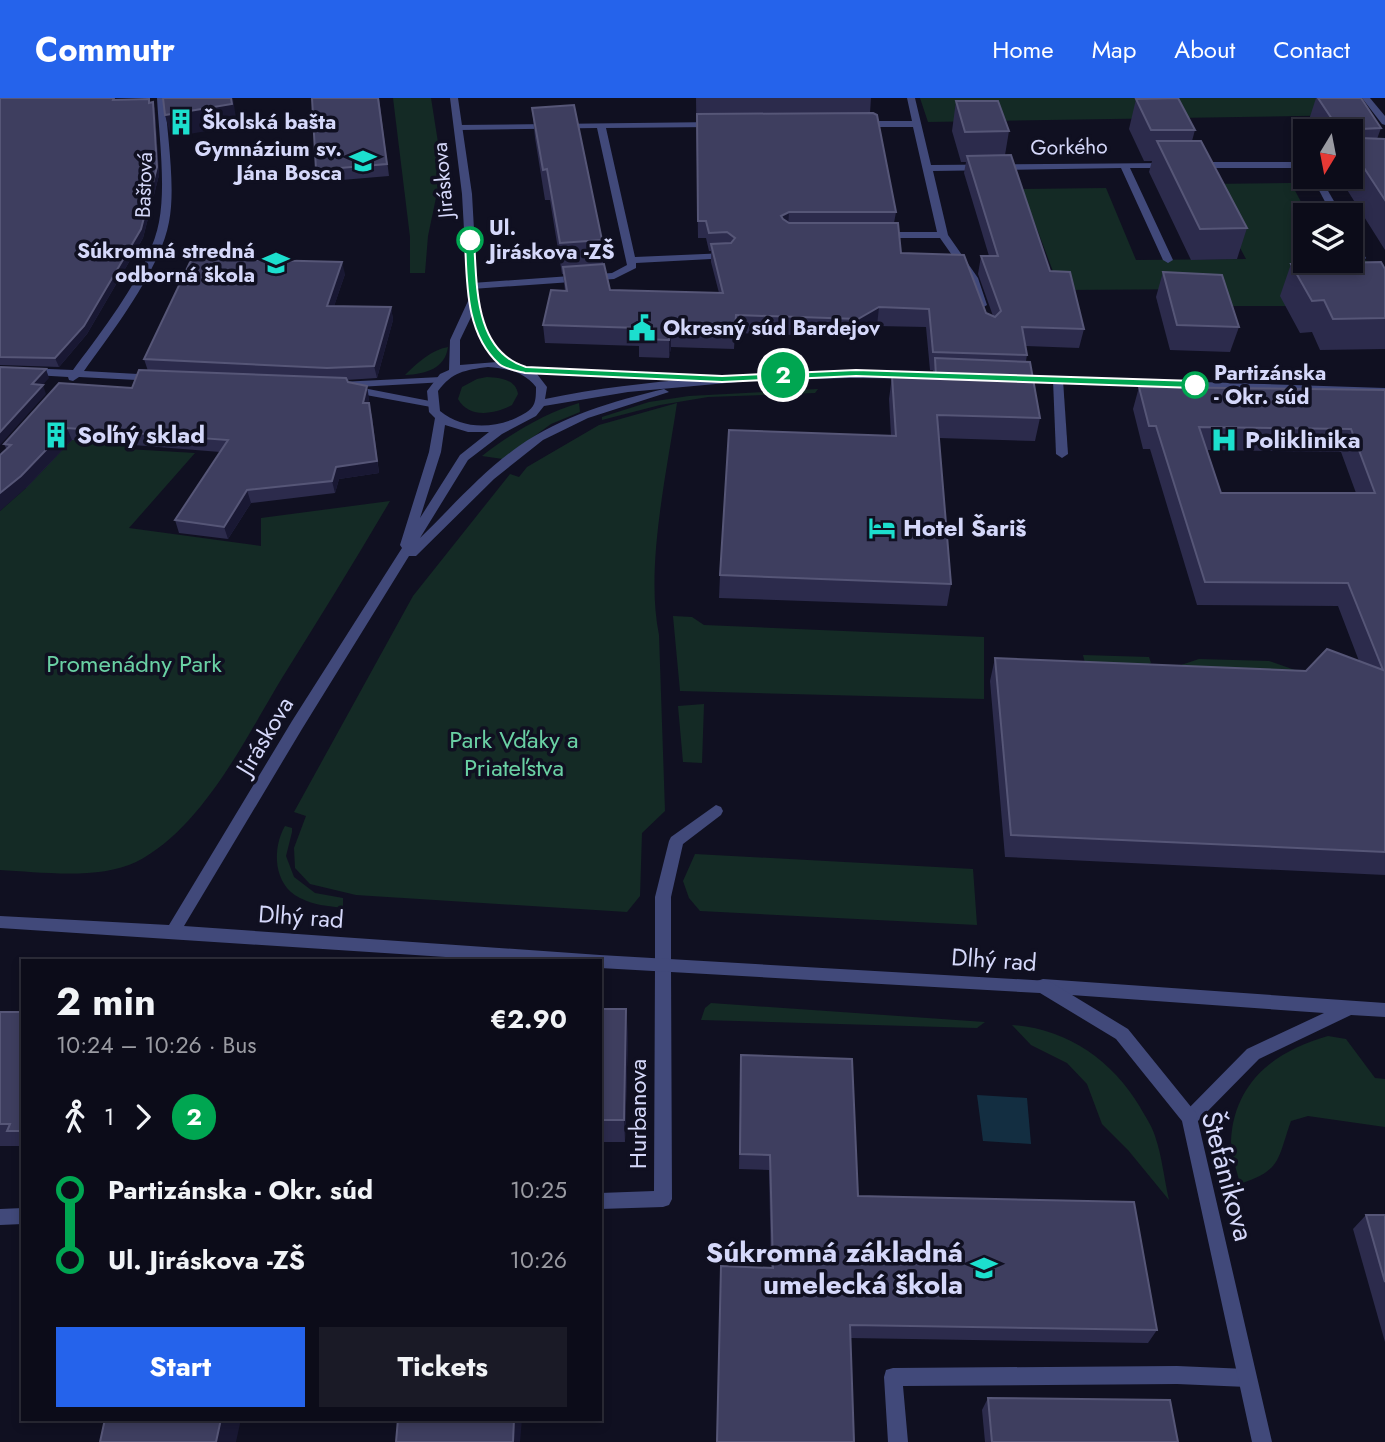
<!DOCTYPE html>
<html lang="en">
<head>
<meta charset="utf-8">
<style>
  body { margin:0; font-family:Jost,sans-serif; background:#1a1a26; color:#f1f3f6; height:100vh; display:flex; flex-direction:column; font-size:26px; white-space:nowrap }
  * { box-sizing:border-box; margin:0 }
  p { font-size:23px; color:#9a9ba2 }
  .icon { flex:none; width:38px; height:38px; fill:none; stroke:currentColor; stroke-width:2; stroke-linecap:round; stroke-linejoin:round }
  .map { position:relative; flex:1; overflow:hidden }
  .panel { position:absolute; left:21px; top:861px; width:581px; height:462px; display:flex; flex-direction:column; background:#0c0c19; border-radius:0px; box-shadow:0 4px 10px #0003,0 0 0 2px #2c2c38 }
  .panel>* { flex:none }
  .badge { padding:0 14px; border-radius:23px; font-size:24px; line-height:46px }
  .needle { width:46px; rotate:190deg }
  .tools { position:absolute; left:1293px; top:21px; display:grid; gap:14px }
  .tools a { display:grid; place-items:center; width:70px; height:70px; border-radius:0px; background:#0c0c19; box-shadow:0 4px 10px #0003,0 0 0 2px #2c2c38; font-size:35px }
  .map>.badge { position:absolute; translate:-50% -50%; box-shadow:0 0 0 4px #fff }
  .legs { display:flex; align-items:center; gap:10px; height:77px; padding:0 35px; font-size:23px }
  .legs p { margin-inline-start:auto }
  .headline { display:flex; align-items:center; justify-content:space-between; height:119px; padding:0 35px }
  h1 { font-size:38px; font-weight:700; line-height:52px }
  .button { display:flex; gap:14px; margin-top:auto; padding:14px 35px }
  .button a { flex:1; height:80px; border-radius:0px; background:#2563eb; color:#fff; font-size:28px; font-weight:700; line-height:80px; text-align:center }
  .button a+a { background:#1a1a26; color:#f1f3f6 }
  ul { padding:0 35px; list-style:none }
  li { display:flex; align-items:center; gap:24px; height:70px; font-size:26px }
  li i { display:grid; place-items:center; width:10px; height:100%; margin:0 9px; background:currentColor }
  li i::after { content:''; width:18px; height:18px; margin:-9px; border:5px solid; border-radius:50%; background:#0c0c19 }
  li p { margin-inline-start:auto }
  li:first-child i { background:linear-gradient(#0000 50%,currentColor 0) }
  li:last-child i { background:linear-gradient(currentColor 50%,#0000 0) }
  header { display:flex; align-items:center; gap:42px; box-sizing:border-box; height:98px; padding:0 35px; background:#2563eb; color:#fff }
  header strong { font-size:33px }
  nav { display:flex; gap:38px; margin-inline-start:auto; font-size:24px }
  .map>svg:first-child { display:block }
  .green { fill:#142a25 }
  .water { fill:#132e41 }
  .lines { fill:none; stroke-linecap:round; stroke-linejoin:round }
  .service { fill:#41497a; fill-rule:evenodd }
  .minor { fill:#41497a; fill-rule:evenodd }
  .tertiary { fill:#41497a; fill-rule:evenodd }
  .wall { fill:#2c2b4c; fill-rule:evenodd }
  .shaded-wall { fill:#191833 }
  .building { fill:#3e3e5f; stroke:#565677; stroke-width:2; fill-rule:evenodd }
  .line-1 { fill:#00a651; stroke:#fff; stroke-width:2 }
  .stop-1-dot { fill:#fff; stroke:#00a651; stroke-width:3.5 }
  .labels { text-anchor:middle; stroke-width:7; stroke-linejoin:round; paint-order:stroke }
  .far-poi-label { font-size:21px; font-weight:bold; fill:#d5d8fa; stroke:#101021; text-anchor:start }
  .far-street-label { font-size:21px; fill:#d5d8fa; stroke:#101021 }
  .far-stop-label { font-size:21px; font-weight:bold; fill:#d5d8fa; stroke:#101021; text-anchor:start }
  .poi-label { font-size:24px; font-weight:bold; fill:#d5d8fa; stroke:#101021; text-anchor:start }
  .park-label { font-size:24px; fill:#6ad1a4; stroke:#101021 }
  .street-label { font-size:24px; fill:#d5d8fa; stroke:#101021 }
  .near-street-label { font-size:28px; fill:#d5d8fa; stroke:#101021 }
  .near-poi-label { font-size:28px; font-weight:bold; fill:#d5d8fa; stroke:#101021; text-anchor:end }
</style>
</head>
<body>
<header>
<strong>Commutr</strong>
<nav><a>Home</a><a>Map</a><a>About</a><a>Contact</a></nav>
</header>
<div class="map">
<svg width="1385" height="1344" viewBox="0 0 1385 1344">
  <rect width="100%" height="100%" fill="#101021"/>
  <!-- green -->
  <g class="green">
    <path d="M393,0H431L445,89L438,90L428,138L425,175H410V139Z"/>
    <path d="M920,0H1346L1358,17L928,24Z"/>
    <path d="M1291,85L1308,117H1306V163L1361,160L1385,172L1305,208H1225L1216,191L1060,192L1022,91L1106,90L1136,162L1246,161L1206,86Z"/>
    <path d="M448,249C445,271 425,276 405,277C417,265 431,252 448,249Z"/>
    <path d="M487,279C501,280 515,281 518,296L512,307C495,316 469,321 458,301L462,289L477,281Z"/>
    <path d="M818,291L815,295L708,299L660,307L602,322V319L649,304L689,298Z"/>
    <path d="M111,301L152,304L127,351L195,355L129,430L261,448V420L390,403C355,463 319,521 282,580C245,641 202,731 136,764C99,782 40,774 0,772V413L26,390Z"/>
    <path d="M579,305L580,314L551,326L503,361L482,358C510,336 545,315 579,305Z"/>
    <path d="M677,305C667,374 645,469 659,537L665,713L642,735L640,798L627,814L356,797L310,786L295,770L294,750L306,718L294,714L413,498L510,376L519,379L527,369L599,327Z"/>
    <path d="M673,518L692,519L704,527L984,539V601L680,593Z"/>
    <path d="M1083,557L1149,559L1151,565L1120,577L1085,565Z"/>
    <path d="M1199,561L1269,563L1312,578L1130,584Z"/>
    <path d="M704,606L702,665L683,664L678,608Z"/>
    <path d="M285,728L292,730V734L286,758L294,779L315,795L343,800V810C328,808 313,807 300,800C273,787 272,750 285,728Z"/>
    <path d="M695,756L973,771L977,827L700,813L689,800L683,783Z"/>
    <path d="M711,905L985,924L977,930L701,922L705,910Z"/>
    <path d="M1012,927C1067,931 1112,962 1140,1009C1145,1018 1152,1028 1155,1038C1162,1058 1164,1081 1169,1102L1128,1052L1102,1026L1087,986L1067,965L1031,947Z"/>
    <path d="M1328,938L1346,941L1375,980L1385,981V1029L1308,1018L1291,1023C1277,1062 1282,1072 1240,1086C1237,1073 1231,1057 1231,1043C1234,984 1275,953 1328,938Z"/>
  </g>
  <!-- water -->
  <path class="water" d="M977,997L1027,1000L1031,1046L983,1043Z"/>
  <g class="lines">
    <!-- service -->
    <g class="service">
      <path d="M907,0H915L931,67L1171,65L1173,67L1168,70H1130L1173,162L1168,165L1163,162L1121,70L933,73L948,137L978,180L987,207L982,210L978,209L968,180L940,140H880L875,137L880,134H937L913,29H860L856,26L860,23H912Z"/>
      <path d="M717,24L718,26L714,29L606,30L635,159L727,155L732,158L730,160L636,165V170L614,181L472,191L467,188L472,185L612,175L627,167L597,30L460,32L457,31V27Z"/>
      <path d="M1306,64V70H1195L1190,67L1195,64Z"/>
      <path d="M1312,79H1320L1342,117H1332Z"/>
      <path d="M1351,139L1354,140L1366,160L1364,162L1356,160L1351,151Z"/>
      <path d="M1058,279L1063,282L1068,356L1062,360L1056,356L1053,282Z"/>
      <path d="M716,707L721,709L723,713L721,717L683,746L671,799V868L669,873L663,875L657,873L655,868V799L669,743L671,739Z"/>
      <path d="M1177,1268L1247,1271L1254,1273L1256,1280L1254,1287L1247,1289L1177,1286L903,1288L908,1344H888L884,1279L886,1272L893,1270Z"/>
    </g>
    <!-- minor -->
    <g class="minor">
      <path d="M157,0H165C167,37 176,88 169,124C160,172 112,234 84,273L156,277L161,280L156,283L79,279L73,283L69,282L68,279L0,275V269L73,272C102,233 150,172 159,124C166,88 159,37 157,0Z"/>
      <path d="M1362,0H1370L1385,18V27L1382,26Z"/>
      <path d="M441,279L446,282L445,284L358,289L435,304V308L431,309L355,295L351,294V290H340L335,287L340,284Z"/>
      <path d="M663,861L669,863L671,868L672,1101L669,1107L663,1109L600,1111V1095L654,1093L655,868L657,863Z"/>
      <path d="M1043,881L1385,905V919L1351,917L1259,961L1196,1025L1190,1028L1184,1025L1182,1020L1184,1015L1247,951L1324,915L1043,895L1037,893L1035,888L1037,883Z"/>
      <path d="M23,1110V1126L0,1127V1111Z"/>
    </g>
    <!-- tertiary -->
    <g class="tertiary">
      <path d="M450,0H458L472,96L478,203L488,238L509,265L523,269L664,276L669,279L664,282L537,276L547,289L545,301C596,290 648,285 699,280C783,274 866,272 950,275L955,278L950,281L849,280L749,283L628,294L544,308L536,318L502,336L468,362L420,440C452,409 482,374 519,348C562,318 613,303 664,291L669,294L588,320L543,342L494,381L416,458H409L302,631L184,828L600,857L1049,883L1128,931L1196,1015L1272,1344H1252L1182,1023L1116,941L1040,895L600,870V863H507L0,830V818L169,827L292,623L402,450L400,447L429,354L435,320L429,314L427,293L440,276L449,272L450,242L468,203L462,96ZM472,217L478,238L497,264L460,267V242ZM488,269C508,271 523,273 536,289C536,294 536,302 534,306C531,313 522,317 516,320C491,331 462,331 440,313L438,293C452,274 465,272 488,269ZM445,327L468,334H489L460,357L420,420L441,354Z"/>
      <path d="M1016,278L1385,290V296L1012,283L1011,281Z"/>
    </g>
  </g>
  <!-- wall -->
  <g class="wall">
    <path d="M0,0L121,2L149,1L150,5L153,4L155,13L159,77L143,140L87,236L59,269L0,267Z"/>
    <path d="M379,0L389,78L318,84L316,72Z"/>
    <path d="M696,0H871L870,15L896,114L894,125L901,155L986,215L993,218L978,176L981,158H989L964,75L966,64H961L952,33L956,3L1009,33L1005,57L1050,173L1084,231L1079,250L1026,248L1027,257L1026,263L1040,320L1035,343L939,340L951,486L947,508L719,500L720,477L891,338L889,301L892,278L932,279L933,272H930L926,229L877,228L857,239L735,235L734,251L671,249L669,260L639,259V248L545,245L543,227L565,193L563,176H562L550,102H545L535,40L532,10L602,142L603,166L610,192L719,195L711,164V153H709L706,140H698Z"/>
    <path d="M1316,0H1361L1381,30L1377,41H1385V152L1339,79H1351V33H1310L1307,28Z"/>
    <path d="M1136,1L1195,32L1192,43L1247,130L1237,161L1191,162L1149,74L1152,63H1144L1129,31Z"/>
    <path d="M1291,166L1385,171V251L1320,252L1312,234L1300,235L1280,198Z"/>
    <path d="M1163,174L1239,229L1230,254L1170,252L1156,199Z"/>
    <path d="M345,176L334,208L391,209L393,222L377,280L346,282L348,284L369,300L368,305L372,318L379,375L339,381L335,395L251,405L228,441L179,435L175,422L220,354L72,342L26,390L4,346L132,290L148,273L144,261Z"/>
    <path d="M1139,289L1385,292V777L1005,759L990,583L995,560L1306,573L1359,563L1338,508L1197,507L1150,351H1143L1133,311ZM1207,352L1341,354L1356,395H1221Z"/>
    <path d="M600,911L628,934L625,1044H600Z"/>
    <path d="M0,914H23V1052L19,1048H0Z"/>
    <path d="M741,957L858,1098L1157,1232L1148,1245L850,1240L771,1170L769,1072L739,1071Z"/>
    <path d="M1366,1117H1385V1244L1353,1131Z"/>
    <path d="M988,1300L1178,1344H985L982,1312Z"/>
  </g>
  <!-- shaded-wall -->
  <g class="shaded-wall">
    <path d="M233,0L237,28L171,39L165,17Z"/>
    <path d="M153,4L155,13L159,77L143,140L87,236L59,269L55,260Z"/>
    <path d="M789,114L788,131L781,118Z"/>
    <path d="M342,164L345,176L330,220L327,208Z"/>
    <path d="M391,209L393,222L377,280L374,268Z"/>
    <path d="M879,209L877,228L857,239L858,221Z"/>
    <path d="M671,231V249L669,260V242Z"/>
    <path d="M46,271L49,280L41,289L43,287L46,296L0,347V334L32,286Z"/>
    <path d="M367,288L369,300L366,317L363,305Z"/>
    <path d="M369,305L379,375L339,381L335,395L332,383L336,369Z"/>
    <path d="M67,330L72,342L26,390L0,413V395Z"/>
    <path d="M247,392L251,405L228,441L224,429Z"/>
    <path d="M626,911L628,934L625,1044L624,1022Z"/>
    <path d="M221,1321H241L236,1344H216Z"/>
    <path d="M514,1321H522L520,1344H513Z"/>
  </g>
  <!-- building -->
  <g class="building">
    <path d="M0,0H114L113,2L149,1V5L153,4L157,69L141,131L84,228L55,260L0,259Z"/>
    <path d="M163,0H231L232,6L165,17Z"/>
    <path d="M312,0H378L387,66L316,72Z"/>
    <path d="M1178,0L1195,32H1151L1136,1Z"/>
    <path d="M1318,0H1361L1381,30L1360,31V40L1385,41V102L1351,50V33H1340Z"/>
    <path d="M956,3H998L1009,33L965,34Z"/>
    <path d="M574,7L602,142L560,145L547,71L543,72L532,10Z"/>
    <path d="M873,15L877,17L896,114H789L781,118L783,121L789,125H898L901,155L964,157L986,215L995,219L1001,213L981,158H998L967,58L1011,57L1050,173L1070,174L1084,231L1022,229L1027,257L933,254L929,211L879,209L858,221L736,217L735,233L671,231L669,242L639,241L640,230L543,227L551,192L567,193L563,169L604,166L610,192L723,195L711,146L731,145L735,140L727,134L709,135L706,123H698L697,16Z"/>
    <path d="M1157,43H1201L1247,130L1200,131Z"/>
    <path d="M192,160L342,164L327,208L391,209L374,268L327,270L144,261Z"/>
    <path d="M1381,164L1385,171V220L1333,221L1324,202L1312,203L1291,166Z"/>
    <path d="M1163,174L1222,177L1239,229L1177,227Z"/>
    <path d="M935,260L1030,264L1040,320L937,317L951,486L720,477L729,332L896,338L892,278L936,279Z"/>
    <path d="M0,269L46,271L32,286L43,287L0,334Z"/>
    <path d="M139,272L346,280L348,284L367,288L363,305H369L377,363L336,369L332,383L247,392L224,429L175,422L228,342L67,330L21,378L0,395V357L11,347L4,346L59,285L132,290Z"/>
    <path d="M1139,289L1385,292V754L1011,737L995,560L1306,573L1327,551L1383,572L1348,485L1205,484L1156,328H1149ZM1199,329L1351,331L1375,395H1221Z"/>
    <path d="M600,911H626L624,1022H600Z"/>
    <path d="M0,914H23V1033H7L10,1026H0Z"/>
    <path d="M741,957L852,961L858,1098L1134,1104L1157,1232L850,1227L854,1344H717L721,1168L773,1170L770,1057L740,1056Z"/>
    <path d="M1366,1117H1385V1184Z"/>
    <path d="M988,1300L1170,1302L1178,1344H992Z"/>
    <path d="M105,1321H221L216,1344H100Z"/>
    <path d="M398,1321H514L513,1344H396Z"/>
  </g>
  <!-- line-1 -->
  <path class="line-1" d="M470,139L474,142C477,187 474,253 526,269L722,278L856,272L1195,283L1200,287L1195,290L856,278L722,284L525,275C517,273 505,271 499,266C465,235 467,184 465,142Z"/>
  <!-- icons -->
  <defs>
    <g id="building-bare" transform="scale(2.1)"><path d="M-4-6H4V6H1V3H-1V6H-4ZM-2.5-4.3h1.7v1.8h-1.7ZM.8-4.3h1.7v1.8H.8ZM-2.5-1h1.7V.8h-1.7ZM.8-1h1.7V.8H.8Z" fill="#1cdfce" stroke="#101021" stroke-width="2.5" paint-order="stroke"/></g>
    <g id="school-bare" transform="scale(2.1)"><path d="M0-5L7-2L0 1L-7-2ZM-4 1L0 2.5L4 1V4Q0 6-4 4Z" fill="#1cdfce" stroke="#101021" stroke-width="2.5" paint-order="stroke"/></g>
    <g id="civic-bare" transform="scale(2.1)"><path d="M-.6-6.5H3V-4.5H.6V-3L4-1V1h2V6H-6V1h2V-1L-.6-3ZM-1.2 2.5V6h2.4V2.5Z" fill="#1cdfce" stroke="#101021" stroke-width="2.5" paint-order="stroke"/></g>
    <g id="hospital-bare" transform="scale(2.1)"><path d="M-5-5h3v3.5h4V-5h3V5h-3V1.5h-4V5h-3Z" fill="#1cdfce" stroke="#101021" stroke-width="2.5" paint-order="stroke"/></g>
    <g id="hotel-bare" transform="scale(2.1)"><path d="M-6-4.5h1.5V1H6V5H4.5V3h-9V5H-6ZM-4 0a1.8 1.8 0 1 1 3.6 0ZM.5 0V-2.5h3Q6-2.5 6 0Z" fill="#1cdfce" stroke="#101021" stroke-width="2.5" paint-order="stroke"/></g>
  </defs>
  <g fill-rule="evenodd">
    <use href="#building-bare" x="181" y="24"/>
    <use href="#school-bare" x="363" y="63"/>
    <use href="#school-bare" x="276" y="165"/>
    <use href="#civic-bare" x="642" y="230"/>
    <use href="#building-bare" x="56" y="337"/>
    <use href="#hospital-bare" x="1224" y="342"/>
    <use href="#hotel-bare" x="882" y="430"/>
    <use href="#school-bare" x="984" y="1170"/>
  </g>
  <!-- markers -->
  <g class="stop-1-dot">
    <circle cx="470" cy="142" r="12"/>
    <circle cx="1195" cy="287" r="12"/>
  </g>
  <g class="labels">
    <!-- far-poi labels -->
    <g class="far-poi-label">
      <text x="202" y="31">Školská bašta</text>
      <text x="342" y="58" text-anchor="end">Gymnázium sv.<tspan x="342" dy="24">Jána Bosca</tspan></text>
      <text x="255" y="160" text-anchor="end">Súkromná stredná<tspan x="255" dy="24">odborná škola</tspan></text>
      <text x="663" y="237">Okresný súd Bardejov</text>
    </g>
    <!-- far-street labels -->
    <g class="far-street-label">
      <text transform="translate(1069 49) rotate(-1)" y="7">Gorkého</text>
      <text transform="translate(443 82) rotate(-95)" y="7">Jiráskova</text>
      <text transform="translate(144 87) rotate(-88)" y="7">Baštová</text>
    </g>
    <!-- far-stop labels -->
    <g class="far-stop-label">
      <text x="489" y="137">Ul.<tspan x="489" dy="24">Jiráskova -ZŠ</tspan></text>
      <text x="1214" y="282">Partizánska<tspan x="1214" dy="24">- Okr. súd</tspan></text>
    </g>
    <!-- poi labels -->
    <g class="poi-label">
      <text x="77" y="345">Soľný sklad</text>
      <text x="1245" y="350">Poliklinika</text>
      <text x="903" y="438">Hotel Šariš</text>
    </g>
    <!-- park labels -->
    <g class="park-label">
      <text x="134" y="574">Promenádny Park</text>
      <text x="514" y="650">Park Vďaky a<tspan x="514" dy="28">Priateľstva</tspan></text>
    </g>
    <!-- street labels -->
    <g class="street-label">
      <text transform="translate(265 638) rotate(-59)" y="8">Jiráskova</text>
      <text transform="translate(301 819) rotate(4)" y="8">Dlhý rad</text>
      <text transform="translate(994 862) rotate(4)" y="8">Dlhý rad</text>
      <text transform="translate(638 1016) rotate(-90)" y="8">Hurbanova</text>
    </g>
    <!-- near-street labels -->
    <g class="near-street-label">
      <text transform="translate(1228 1078) rotate(75)" y="10">Štefánikova</text>
    </g>
    <!-- near-poi labels -->
    <g class="near-poi-label">
      <text x="963" y="1164">Súkromná základná<tspan x="963" dy="32">umelecká škola</tspan></text>
    </g>
  </g>
</svg>
<div class="tools">
<a><svg class="needle" viewBox="-14 -14 28 28"><path d="M0-13l5 13h-10z" fill="#e53935"/><path d="M0 13l5-13h-10z" fill="#9a9ba2"/></svg></a>
<a><svg class="icon" aria-label="layers" viewBox="0 0 24 24"><path d="M12 4l9 5-9 5-9-5zM3 14l9 5 9-5"/></svg></a>
</div>
<b class="badge" style="left:783px;top:277px;background:#00a651;color:#fff">2</b>
<section class="panel">
<div class="headline"><div><h1>2 min</h1><p>10:24 – 10:26 · Bus</p></div><b>€2.90</b></div>
<div class="legs"><svg class="icon" aria-label="walk" viewBox="0 0 24 24"><circle cx="13" cy="4" r="2"/><path d="M13 8l-2 6 4 7M11 14l-3 7M7 12l3-4h3l4 4"/></svg>1<svg class="icon" aria-label="forward" viewBox="0 0 24 24"><path d="M9 5l7 7-7 7"/></svg><b class="badge" style="background:#00a651;color:#fff">2</b></div>
<ul>
<li><i style="color:#00a651"></i><b>Partizánska - Okr. súd</b><p>10:25</p></li>
<li><i style="color:#00a651"></i><b>Ul. Jiráskova -ZŠ</b><p>10:26</p></li>
</ul>
<div class="button"><a>Start</a><a>Tickets</a></div>
</section>
</div>
</body>
</html>
